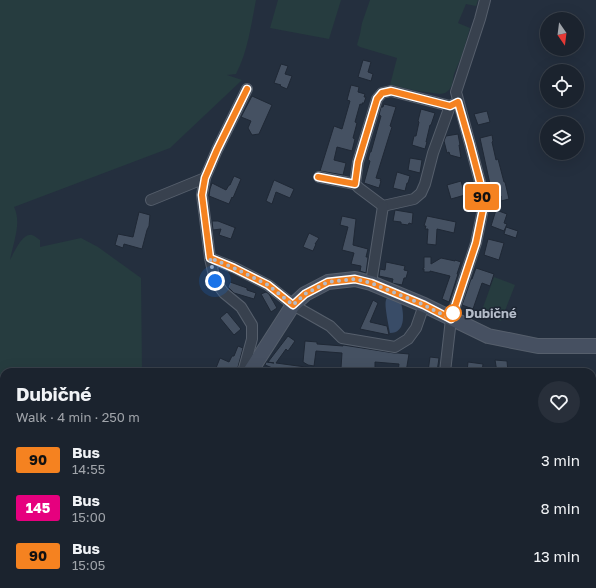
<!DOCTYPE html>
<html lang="en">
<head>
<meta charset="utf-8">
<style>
  body { margin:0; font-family:"Golos Text",sans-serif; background:#282f3a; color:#f1f3f6; height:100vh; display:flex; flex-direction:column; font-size:15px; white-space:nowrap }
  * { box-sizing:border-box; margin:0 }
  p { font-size:13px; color:#a0a4aa }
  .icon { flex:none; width:22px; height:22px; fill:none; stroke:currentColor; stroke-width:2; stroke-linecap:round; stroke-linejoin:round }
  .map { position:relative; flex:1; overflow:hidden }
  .panel { position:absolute; left:0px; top:368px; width:596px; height:220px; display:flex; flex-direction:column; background:#1b232e; border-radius:12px 12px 0 0; box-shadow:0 4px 16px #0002,0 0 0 1px #39404a }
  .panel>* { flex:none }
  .badge { padding:0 8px; border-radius:3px; font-size:14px; line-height:26px }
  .needle { width:26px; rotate:166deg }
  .buttons { position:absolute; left:540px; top:12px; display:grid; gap:8px }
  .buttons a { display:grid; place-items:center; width:44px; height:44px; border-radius:50%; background:#1b232e; box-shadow:0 4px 16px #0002,0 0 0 1px #39404a; font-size:20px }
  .you { position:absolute; width:20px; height:20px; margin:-10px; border:3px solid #fff; border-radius:50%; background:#1a73e8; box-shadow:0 0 0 6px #1a73e833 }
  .map>.badge { position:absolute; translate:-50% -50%; box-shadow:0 0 0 2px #fff }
  .round { display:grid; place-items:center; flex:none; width:42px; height:42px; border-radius:21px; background:#282f3a }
  .headline { display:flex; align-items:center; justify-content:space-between; height:68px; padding:0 16px }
  h1 { font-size:19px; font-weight:700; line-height:30px }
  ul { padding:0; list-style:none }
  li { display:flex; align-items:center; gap:12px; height:48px; padding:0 16px }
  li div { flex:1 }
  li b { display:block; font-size:15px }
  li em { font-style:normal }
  li .badge { min-width:44px; font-weight:700; text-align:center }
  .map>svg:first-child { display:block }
  .green { fill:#263c3f }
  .water { fill:#394c67 }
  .building { fill:#455162; stroke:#1f2835 }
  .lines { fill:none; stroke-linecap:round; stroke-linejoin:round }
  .street-casing { stroke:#565f6c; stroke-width:12 }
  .secondary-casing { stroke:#565f6c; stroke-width:16 }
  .street { stroke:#38414e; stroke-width:10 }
  .secondary { stroke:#465061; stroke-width:14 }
  .line-casing { stroke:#fff; stroke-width:9 }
  .line { stroke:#f58220; stroke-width:6 }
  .walk { stroke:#b4bcc9; stroke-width:4; stroke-dasharray:0 7.2 }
  .stop-dot { fill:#fff; stroke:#f58220; stroke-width:2 }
  .labels { text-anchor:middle; stroke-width:3; stroke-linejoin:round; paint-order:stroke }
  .stop-label { font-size:13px; font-weight:bold; fill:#b4bcc9; stroke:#1d2633; text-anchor:start }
</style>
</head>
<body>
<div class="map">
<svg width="596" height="588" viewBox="0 0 596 588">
  <rect width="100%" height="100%" fill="#242f3e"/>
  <!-- green -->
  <g class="green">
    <path d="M0,0H256C251,25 248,51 236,74L227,75L242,80L170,148L14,207C22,223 13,243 10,260C14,253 22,233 32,235C35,236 38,239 40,240V247L81,238L98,247L141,278L142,370L141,372H4V503L0,504Z"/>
    <path d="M278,0H341L329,39L270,28Z"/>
    <path d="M370,0H478L476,6L466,4L458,23L470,28L462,55L454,74L452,85L449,90L445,93L440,94L418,91L390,85L397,58L360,47L357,45L360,34L362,23Z"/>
    <path d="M494,277L515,285L501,321L481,313Z"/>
  </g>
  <!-- water -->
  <path class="water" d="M388,297L401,303C404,314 406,333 390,333C389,327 384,305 386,300C386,299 387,298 388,297Z"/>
  <!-- building -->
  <g class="building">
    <path d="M363,60L371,62L368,72L373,74L371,81L358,77Z"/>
    <path d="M281,64L288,66L285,74L292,76L287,89L280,86L281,85L274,83Z"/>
    <path d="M351,85L359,87L358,92L365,94L364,97H366L364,103H362V105L360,104L355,122L357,123L353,138L355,139L352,151L337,147L334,160L346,163L343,175L320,171L334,126L342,129L350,101L347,100Z"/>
    <path d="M252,96L272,105L259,134L252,135L248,128L251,121L241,117Z"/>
    <path d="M384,104L396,107L390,126L392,127L390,133L376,178L381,179L380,181H381L379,188L364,183L370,161L368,160L370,152H371L381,116L379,115L381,107H383Z"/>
    <path d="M421,109L435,113L431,125H430L426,142H427L425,149L412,145L414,136H416L419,122L418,121Z"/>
    <path d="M487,111L490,122L478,125L474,114Z"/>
    <path d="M458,134L460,145H459L461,158L450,155L449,152L447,153L444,141L446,136Z"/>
    <path d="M492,135L493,141L492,142L496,160L498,159L504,182H505L509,199L501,201V196L493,198L480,138Z"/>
    <path d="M410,158L422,160L420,173L408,170Z"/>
    <path d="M397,172L410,176L408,183H407L405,191L393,188Z"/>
    <path d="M234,176L241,179L233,198L232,197L229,204L209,196L210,189L212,183L226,190L229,185H230Z"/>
    <path d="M274,180L294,189L290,198L276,192L272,204L266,201Z"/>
    <path d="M461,181L465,195L451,199L447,185Z"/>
    <path d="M395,210L413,213L412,224L409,223L408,225L401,224V222L393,221Z"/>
    <path d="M496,210L507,214L504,223L507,224L504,231L491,226Z"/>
    <path d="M139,212L150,215L149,226L147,230L142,249L124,244L123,248L115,245L118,234L133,237Z"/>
    <path d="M342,216L356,219L353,245L368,249L366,257H368L366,273L360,271L361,266L351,264L354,253L342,250L348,227L340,225Z"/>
    <path d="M427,216L456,222L454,233L437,229L436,245L427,244L428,229H425L426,226H424Z"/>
    <path d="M212,221H218L236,228H235L231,239L219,235L221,229L213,230Z"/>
    <path d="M506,227L518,231L516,238L504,234Z"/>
    <path d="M309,233L319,238L315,244H316L313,251L303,247Z"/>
    <path d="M488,239L504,243L499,260L484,255Z"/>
    <path d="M424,257H431V264L441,258L455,261V260L461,262L457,274H458L449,302L442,299L450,276L430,271V272H424V269H422L424,268Z"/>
    <path d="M386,262L405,266L404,270L408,271L406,278H404L402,285L392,283L393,279L379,276L380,269L385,270Z"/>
    <path d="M476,268L494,274L490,286L482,283L473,309L462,305L471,279H472Z"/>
    <path d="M230,282L247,288V290L256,293L254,299L234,293L228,287Z"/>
    <path d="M266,292L269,294L277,308L271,312L261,294Z"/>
    <path d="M373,300L378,303L370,322L387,326L389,335L360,329Z"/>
    <path d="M227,312L241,329L234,335L220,318Z"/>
    <path d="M288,336L295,341L288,351L286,349L276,363L313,368V372H280V371L265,365L266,362L274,363L268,362Z"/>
    <path d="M305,341L317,342V344L343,346V345L394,353H398L409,354L406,372H398L399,364L375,362V372L354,368V372H345L346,368H341L342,353L316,351L314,366L308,365L303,362Z"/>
    <path d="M238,346L243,348L238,367L234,372H226L216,368L220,358L229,362L232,356H234Z"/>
    <path d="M430,357L439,358L437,372H428Z"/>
    <path d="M495,360L507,361L508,372H497Z"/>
    <path d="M468,362L483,364L482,372H467Z"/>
  </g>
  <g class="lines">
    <!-- street casing -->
    <g class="street-casing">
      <g id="street">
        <path d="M450,106L433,153L425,184L421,193L414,199L383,206L359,188L355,184L358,162L377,99L382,93L391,91L450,106L458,102"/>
        <path d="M319,177L334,180L355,184"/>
        <path d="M151,200L205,178"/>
        <path d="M210,258L235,268L268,285L293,305L330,326L342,338L395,347L408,339L416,328L424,305"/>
        <path d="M371,283L383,206"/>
        <path d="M243,372L252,339V325L241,307L224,293L215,281L210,258L202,195L205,178L217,150L247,89"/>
        <path d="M445,372L451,319L476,243L483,209L480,182L470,144L456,92L480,19L485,0"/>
        <path d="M428,588L430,584"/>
      </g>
    </g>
    <!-- secondary casing -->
    <g class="secondary-casing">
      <g id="secondary">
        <path d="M250,372L293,305L305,294L328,282L355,279L371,283L424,305L488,336L538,346H596"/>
        <path d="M0,574H4"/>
      </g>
    </g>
    <!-- street -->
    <use href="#street" class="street"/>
    <!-- secondary -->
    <use href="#secondary" class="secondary"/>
  </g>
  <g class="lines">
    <!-- line casing -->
    <g class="line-casing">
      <path id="line" d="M247,89L217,150L205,178L202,195L210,258L234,268L268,285L293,305L305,294L328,282L355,279L371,283L424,305L451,319L476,243L483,209L480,182L470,144L458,102L450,106L391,91L382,93L377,99L358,162L355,184L334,180L318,177"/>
    </g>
    <!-- line -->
    <use href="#line" class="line"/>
    <!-- walk -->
    <path class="walk" d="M215,281L210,258L234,268L268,285L293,305L305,294L328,282L355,279L371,283L424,305L451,319L453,313"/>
  </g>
  <!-- markers -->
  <circle class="stop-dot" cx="453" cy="313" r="8"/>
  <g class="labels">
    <!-- stop labels -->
    <g class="stop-label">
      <text x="465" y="318">Dubičné</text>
    </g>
  </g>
</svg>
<div class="buttons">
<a><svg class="needle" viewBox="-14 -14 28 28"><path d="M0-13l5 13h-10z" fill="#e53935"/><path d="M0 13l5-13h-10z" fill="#a0a4aa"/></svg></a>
<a><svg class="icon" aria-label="locate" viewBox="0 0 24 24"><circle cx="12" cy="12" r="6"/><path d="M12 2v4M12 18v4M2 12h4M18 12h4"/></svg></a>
<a><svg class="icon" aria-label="layers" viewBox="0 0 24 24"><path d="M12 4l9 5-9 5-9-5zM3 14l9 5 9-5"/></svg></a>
</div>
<div class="you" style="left:215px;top:281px"></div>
<b class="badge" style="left:482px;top:197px;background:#f58220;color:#111">90</b>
<section class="panel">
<div class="headline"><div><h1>Dubičné</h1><p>Walk · 4 min · 250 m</p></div><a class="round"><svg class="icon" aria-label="heart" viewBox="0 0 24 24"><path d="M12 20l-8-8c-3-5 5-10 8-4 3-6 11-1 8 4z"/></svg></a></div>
<ul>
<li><span class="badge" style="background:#f58220;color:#111">90</span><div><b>Bus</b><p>14:55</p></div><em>3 min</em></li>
<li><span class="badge" style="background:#e6007e;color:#fff">145</span><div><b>Bus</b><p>15:00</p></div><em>8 min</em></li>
<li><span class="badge" style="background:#f58220;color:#111">90</span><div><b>Bus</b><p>15:05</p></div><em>13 min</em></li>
</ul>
</section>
</div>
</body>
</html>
